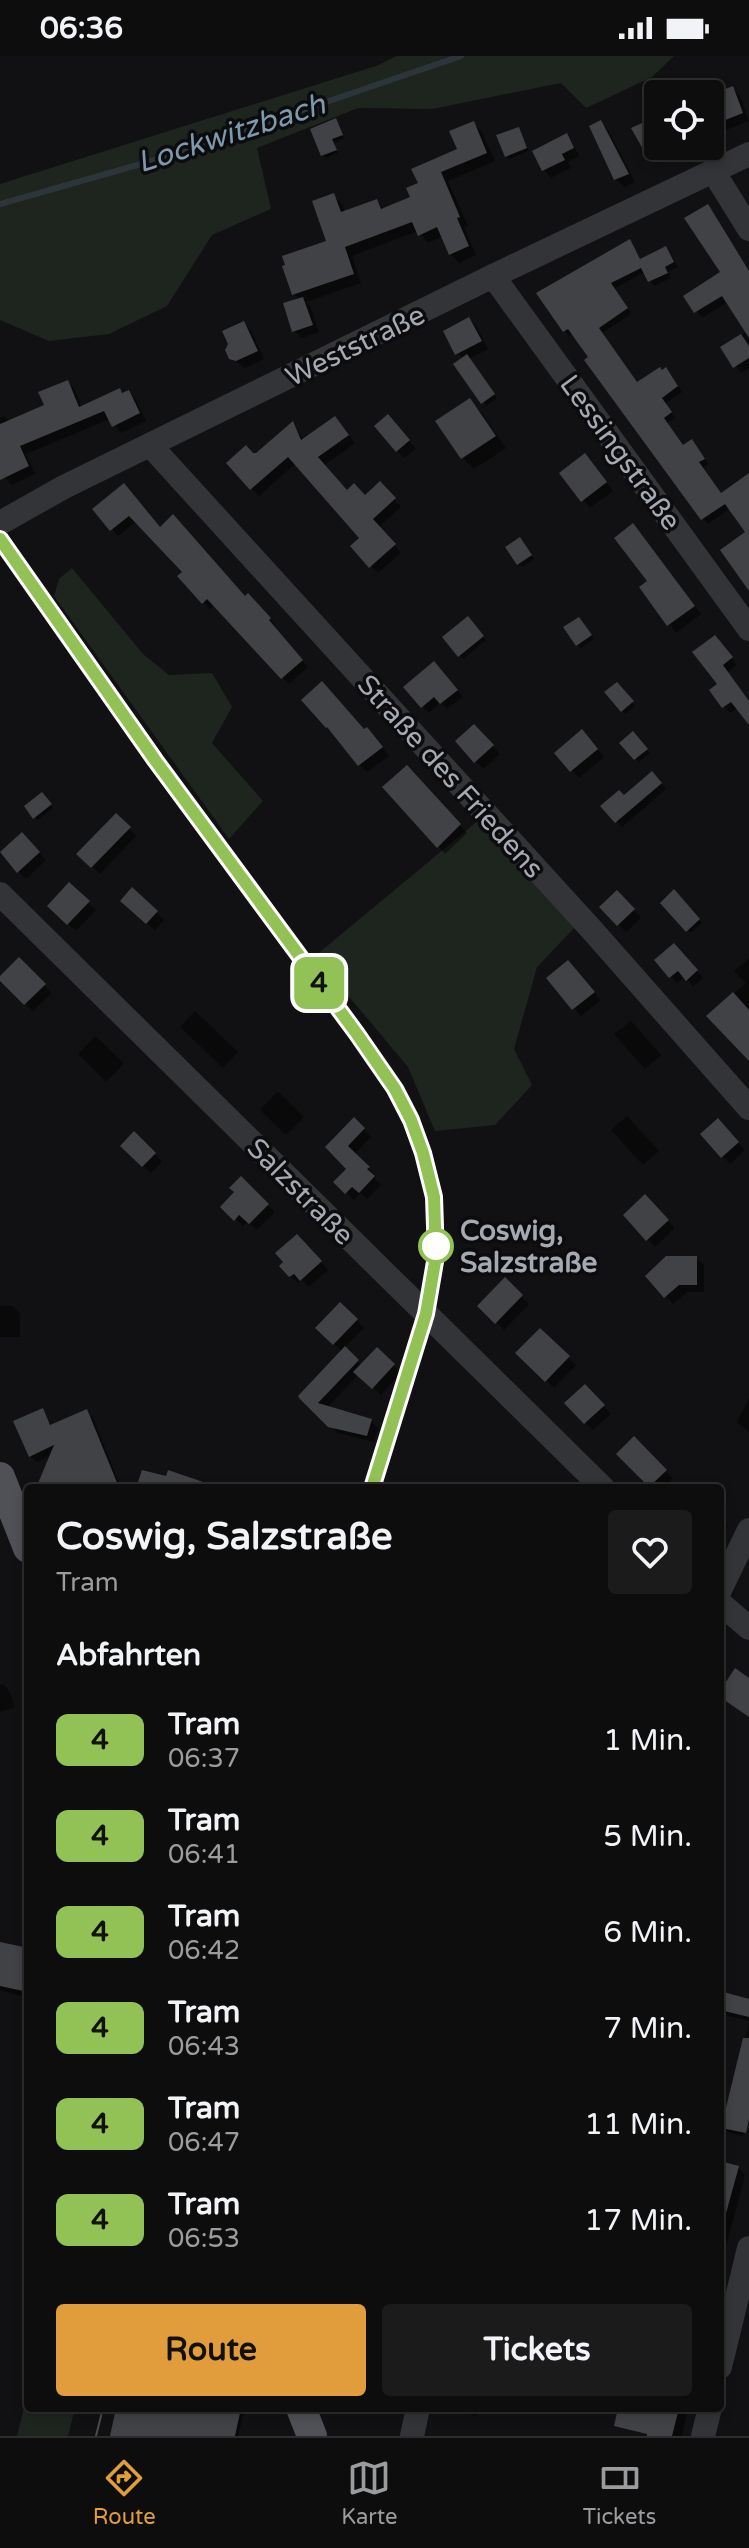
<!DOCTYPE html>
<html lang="de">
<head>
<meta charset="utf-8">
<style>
  body { margin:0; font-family:"Varela Round",sans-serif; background:#1b1b1c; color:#f1f3f6; height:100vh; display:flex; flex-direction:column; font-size:30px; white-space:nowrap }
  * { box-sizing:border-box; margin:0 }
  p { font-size:26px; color:#9a9c9e }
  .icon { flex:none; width:44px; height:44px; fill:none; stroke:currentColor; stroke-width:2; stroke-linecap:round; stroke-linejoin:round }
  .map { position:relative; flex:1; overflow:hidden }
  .side { position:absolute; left:24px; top:1428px; width:700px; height:928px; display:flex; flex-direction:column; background:#0d0d0e; border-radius:8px; box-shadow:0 4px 12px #0003,0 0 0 2px #2d2d2e }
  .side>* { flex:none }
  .badge { padding:0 16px; border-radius:12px; font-size:28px; line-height:52px }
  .tools { position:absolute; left:644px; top:24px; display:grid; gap:16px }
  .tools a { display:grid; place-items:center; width:80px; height:80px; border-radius:8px; background:#0d0d0e; box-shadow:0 4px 12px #0003,0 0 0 2px #2d2d2e; font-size:40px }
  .map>.badge { position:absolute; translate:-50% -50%; box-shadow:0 0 0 4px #fff }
  h2 { padding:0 32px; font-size:30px; line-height:72px }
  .round { display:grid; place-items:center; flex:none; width:84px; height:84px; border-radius:8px; background:#1b1b1c }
  .summary { display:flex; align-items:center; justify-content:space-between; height:136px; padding:0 32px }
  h1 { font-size:38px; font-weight:800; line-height:60px }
  .cta { display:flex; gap:16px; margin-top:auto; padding:16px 32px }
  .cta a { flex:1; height:92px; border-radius:8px; background:#e19d3b; color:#111; font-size:32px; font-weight:800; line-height:92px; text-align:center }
  .cta a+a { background:#1b1b1c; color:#f1f3f6 }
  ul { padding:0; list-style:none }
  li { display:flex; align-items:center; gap:24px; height:96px; padding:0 32px }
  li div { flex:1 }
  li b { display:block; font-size:30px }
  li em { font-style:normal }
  li .badge { min-width:88px; font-weight:700; text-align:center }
  .status { display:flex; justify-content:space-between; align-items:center; height:56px; padding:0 40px; background:#0d0d0e; direction:ltr }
  .status svg { height:22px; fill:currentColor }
  .tab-bar { display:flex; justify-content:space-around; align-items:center; height:112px; border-top:2px solid #2d2d2e; background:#0d0d0e; font-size:22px; color:#9a9c9e }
  .tab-bar a { display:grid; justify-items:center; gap:4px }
  .tab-bar .selected { color:#e19d3b }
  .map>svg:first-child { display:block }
  .green { fill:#1e251e }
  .shadow { fill:#0007 }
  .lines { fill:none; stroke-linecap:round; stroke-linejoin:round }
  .stream { stroke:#2c353a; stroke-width:6 }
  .building { fill:#404246 }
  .minor { stroke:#333437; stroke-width:24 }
  .major { stroke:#4f5156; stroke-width:30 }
  .tram { stroke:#4a4c50; stroke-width:2 }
  .line-casing { stroke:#fff; stroke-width:18 }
  .line { stroke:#92c255; stroke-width:12 }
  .stop-dot { fill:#fff; stroke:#92c255; stroke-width:4 }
  .labels { text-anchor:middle; stroke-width:7; stroke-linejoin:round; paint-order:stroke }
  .street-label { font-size:28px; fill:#a4a9b2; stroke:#0c0c0e }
  .stop-label { font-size:28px; font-weight:bold; fill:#a4a9b2; stroke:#0c0c0e; text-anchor:start }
  .water-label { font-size:30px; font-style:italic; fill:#7d99ab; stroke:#0c0c0e }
</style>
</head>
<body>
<div class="status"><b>06:36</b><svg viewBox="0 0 49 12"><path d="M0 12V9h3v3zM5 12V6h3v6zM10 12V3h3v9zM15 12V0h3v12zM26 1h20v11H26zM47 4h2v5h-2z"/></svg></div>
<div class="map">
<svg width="749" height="2380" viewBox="0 0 749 2380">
  <rect width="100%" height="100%" fill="#111113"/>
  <!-- green -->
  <g class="green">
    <path d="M396,0H674L652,21L586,52L561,27L432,53L358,52L257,92L271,153L212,179L167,250L109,278L49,285L0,264V128L379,9Z"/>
    <path d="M72,512L143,598L169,619L212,617L232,651L212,687L263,745L229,783L54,540L59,523Z"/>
    <path d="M485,759L579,867L537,911L514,993L532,1029L495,1069L435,1075L408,1011L315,900Z"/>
    <path d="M28,2336V2352H75L68,2380H17Z"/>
  </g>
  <!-- shadow -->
  <g class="shadow">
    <path d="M733,33L740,40L749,65L710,80V41Z"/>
    <path d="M658,56V90H694L657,107L634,73L649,66L646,61Z"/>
    <path d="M335,65L344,82L334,87L338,97L326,102L323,99Z"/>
    <path d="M600,66L608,74L635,126L624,131L616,123L592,71Z"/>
    <path d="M473,67L482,76L495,105L448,125L468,170L464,171L476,199L459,207L451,198L443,180L428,187L418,175L352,200L361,227L306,246L310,250L319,276L302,282L294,275L300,244L294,238L329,186L333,140L342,148L345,157L376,145L385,154L413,142L420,128L459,94Z"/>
    <path d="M518,73L529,95L509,103L506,100Z"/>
    <path d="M566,80L580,100L568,106L571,112L551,122L544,114Z"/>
    <path d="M707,150L749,214V312L741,317L723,291L747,276L728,246L702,262L686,240L723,217Z"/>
    <path d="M629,186L641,204L666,192L678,211L668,216L671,222L654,230L645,216L615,232L631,258L602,277L638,328L671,318L682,336L665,348L675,362L667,367L684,391H696L708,408L703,412L721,439L749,445V531L747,477L731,452L708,468L703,463L574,277L569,280L565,275Z"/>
    <path d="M469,264L477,271L488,293L469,303L497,342L486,350L463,304L445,276Z"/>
    <path d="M244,267L251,275L264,303L245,312L230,301Z"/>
    <path d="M67,326L75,334L82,352L119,334L124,339L129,336L136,344L146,365L121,377L110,363L26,398L35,418L11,429L0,414V362L4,360L10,366L46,350Z"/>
    <path d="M469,344L481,356L506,392L474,413L463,402Z"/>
    <path d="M335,362L355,387L323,410L347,437L365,442L380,428L401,451L379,471L401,497L378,517L371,510L362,482L296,407L259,440L228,407L253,399L293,368L304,384Z"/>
    <path d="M395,368L416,393L404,402L397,395Z"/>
    <path d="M593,408L613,435L590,452L562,417Z"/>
    <path d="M123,430L160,473L245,543L248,540L276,570L274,572L308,611L289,628L215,548L210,553L203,546L184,516L137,465L118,480L95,453Z"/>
    <path d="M633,469L701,558L676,577L642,531L650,526Z"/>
    <path d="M523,487L534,503L522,511L519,508Z"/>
    <path d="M468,563L486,584L463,603L445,581Z"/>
    <path d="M582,567L594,583L581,592L578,589Z"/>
    <path d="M721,588L737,609L728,616L749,645V666L738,652L730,657L712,634L720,629Z"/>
    <path d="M440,614L463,641L447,652L441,646L429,657L406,631Z"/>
    <path d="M617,628L635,650L625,658L607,636Z"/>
    <path d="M474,670L500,698L483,713L458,685Z"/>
    <path d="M365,675L374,681L389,700L367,716L360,709Z"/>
    <path d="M633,678L650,697L639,706L622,687Z"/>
    <path d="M589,684L604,701L579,722L557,697Z"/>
    <path d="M407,712L467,777L445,798L438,790Z"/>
    <path d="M651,717L666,733L622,771L603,750L624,741Z"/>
    <path d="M45,742L53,752L38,764L26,751Z"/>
    <path d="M116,760L136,780L100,818L79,798Z"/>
    <path d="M22,779L46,804L26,823L1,797Z"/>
    <path d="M69,829L96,854L76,875L49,850Z"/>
    <path d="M132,834L164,864L155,874L130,852Z"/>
    <path d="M674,836L702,867L691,877L662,847Z"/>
    <path d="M617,837L641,862L626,876L602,851Z"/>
    <path d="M680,896L703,922L693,930L685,921L677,927L657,905Z"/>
    <path d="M749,902V1001L709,960L746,927L734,915Z"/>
    <path d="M19,904L52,937L33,955L0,922Z"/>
    <path d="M576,914L601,944L581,960L549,923Z"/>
    <path d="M195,955L238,996L223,1012L180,971Z"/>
    <path d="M631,965L661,999L645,1013L614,978Z"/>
    <path d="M95,980L124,1007L106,1026L78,998Z"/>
    <path d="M278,1035L304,1061L286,1079L260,1054Z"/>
    <path d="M627,1060L659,1095L643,1109L611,1074Z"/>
    <path d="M354,1064L371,1081L354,1099L376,1120L374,1122L381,1129L367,1143L360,1137L354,1144L336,1126L349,1112L328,1091Z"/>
    <path d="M718,1065L745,1094L730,1108L703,1078Z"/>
    <path d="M134,1078L162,1105L151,1117L123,1090Z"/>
    <path d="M241,1123L275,1156L257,1174L248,1165L243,1170L223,1151L236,1137Z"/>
    <path d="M645,1141L675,1172L655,1191L626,1159Z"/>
    <path d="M305,1188L328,1214L309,1231L302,1224L298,1227L282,1210Z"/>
    <path d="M696,1202L704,1209V1236H687L673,1248L647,1220Z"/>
    <path d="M505,1224L529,1248L504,1274L480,1250Z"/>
    <path d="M340,1249L364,1272L344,1292L362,1310L377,1294L401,1317L381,1339L359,1318L327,1352L371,1365L378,1372L374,1386L338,1377L305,1346L343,1296L318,1272Z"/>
    <path d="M0,1250H13L20,1258V1281H0Z"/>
    <path d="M540,1274L576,1309L554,1332L518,1297Z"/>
    <path d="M585,1330L611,1358L593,1374L567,1347Z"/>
    <path d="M749,1342V1376L737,1366Z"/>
    <path d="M42,1355L52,1370L86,1356L93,1362L121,1432H38L52,1399L37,1406L30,1400Z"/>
    <path d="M634,1383L673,1423L670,1425L678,1432H652L619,1398Z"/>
    <path d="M720,1461L728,1470L720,1478Z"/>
    <path d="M3,1628L10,1636L15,1651L0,1656V1629Z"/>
    <path d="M720,1673L725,1678L720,1688Z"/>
    <path d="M0,1888L28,1902V1942L0,1934Z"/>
    <path d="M720,1937L749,1945V1965L720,1958Z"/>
    <path d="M749,1966V2056L743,2080L730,2077L723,2071Z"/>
    <path d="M720,2107L738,2112L745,2119L721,2210Z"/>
    <path d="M119,2352H245L238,2380H112Z"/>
    <path d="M451,2352H478L476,2360Z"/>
    <path d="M654,2352H688L682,2380H648Z"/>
  </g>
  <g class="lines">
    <!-- stream -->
    <path class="stream" d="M0,148L162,102L461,0"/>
  </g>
  <!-- building -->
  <g class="building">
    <path d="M733,30L743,57L710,70V39Z"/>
    <path d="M658,60V90L644,95L631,72Z"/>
    <path d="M336,62L343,79L332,83L337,94L321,100L310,73Z"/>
    <path d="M601,64L629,118L614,124L589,70Z"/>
    <path d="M474,65L487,97L441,116L460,161L457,162L469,190L449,199L437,171L418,180L412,166L345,191L354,218L292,239L282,210L285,209L282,200L326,185L312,145L334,137L341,156L377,143L381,153L410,141L406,132L418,127L411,113L457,93L449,75Z"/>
    <path d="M519,71L527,92L505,101L496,79Z"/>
    <path d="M567,77L574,92L562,98L565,104L542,115L532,95Z"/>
    <path d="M708,148L749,215V282L722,240L694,257L683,240L720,216L684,162Z"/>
    <path d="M630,183L640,203L666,190L674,206L665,211L668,217L648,226L641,212L611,227L628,252L599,272L637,326L660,311L662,314L666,311L678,330L662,342L672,356L664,362L683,389L692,383L705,403L699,406L721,437L749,417V535L720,494L745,476L725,448L701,464L584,304L588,301L568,273L563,276L536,237Z"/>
    <path d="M303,241L313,269L292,276L283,247Z"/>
    <path d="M469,261L482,285L455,299L443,275Z"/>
    <path d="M244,265L258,295L236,305L229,303L225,294L228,288L222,275Z"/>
    <path d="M741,278L749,290V302L733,312L720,291Z"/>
    <path d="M467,298L495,338L481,348L453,308Z"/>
    <path d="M68,324L79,351L120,332L122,337L129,334L140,357L112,371L104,355L20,390L29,410L0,424V368L44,349L38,336Z"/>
    <path d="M470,342L496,380L461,403L435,365Z"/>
    <path d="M388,358L410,384L396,396L374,370Z"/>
    <path d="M335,360L349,379L318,401L347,434L354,427L365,439L380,425L396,442L373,463L396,488L369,512L350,490L359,482L288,401L250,434L226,407L246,389L253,397H256L293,365L301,384Z"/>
    <path d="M585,397L607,426L581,446L559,417Z"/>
    <path d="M124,427L160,471L173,458L245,540L248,537L271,562L269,564L303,604L281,623L207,543L202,548L177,520L182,516L129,460L110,475L92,453Z"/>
    <path d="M633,467L695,550L667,570L639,531L647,525L614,482Z"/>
    <path d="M520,481L532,499L517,509L505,491Z"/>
    <path d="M468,560L484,580L458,601L442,581Z"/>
    <path d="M579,561L592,579L576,590L563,571Z"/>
    <path d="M715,579L733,601L723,609L749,645V669L731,646L722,652L709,634L717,628L692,596Z"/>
    <path d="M434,605L458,634L440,648L434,641L421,652L403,631Z"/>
    <path d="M322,625L364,673L367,671L383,691L358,710L327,671L326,672L301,644Z"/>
    <path d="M617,626L634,645L621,656L604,636Z"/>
    <path d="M474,668L494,689L474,707L455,685Z"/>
    <path d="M582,673L598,693L570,716L554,697Z"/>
    <path d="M633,675L648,693L634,704L619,687Z"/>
    <path d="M407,709L461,768L437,792L382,731Z"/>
    <path d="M652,715L662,727L615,767L600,750L619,734L624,739Z"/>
    <path d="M42,736L52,748L33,763L24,750Z"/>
    <path d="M116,757L131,771L91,812L76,798Z"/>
    <path d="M22,776L40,796L17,817L0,796Z"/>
    <path d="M69,826L90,845L67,869L47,850Z"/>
    <path d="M132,831L158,855L146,868L120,845Z"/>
    <path d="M674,833L700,863L686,876L660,847Z"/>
    <path d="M617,834L635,853L617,870L599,851Z"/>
    <path d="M674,887L698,914L686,925L678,915L669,922L654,904Z"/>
    <path d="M19,901L46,928L24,949L0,925V920Z"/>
    <path d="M568,904L595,936L572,954L546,922Z"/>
    <path d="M733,936L749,954V1005L706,960Z"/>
    <path d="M354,1061L365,1072L348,1090L370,1111L367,1113L375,1120L359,1137L352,1131L345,1138L333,1126L346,1113L325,1091Z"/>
    <path d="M718,1062L739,1086L721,1102L700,1078Z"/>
    <path d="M134,1075L156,1097L142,1111L120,1090Z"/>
    <path d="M241,1120L269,1148L249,1168L239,1159L234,1165L220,1151L234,1136L229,1132Z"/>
    <path d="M645,1138L669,1164L646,1185L623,1159Z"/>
    <path d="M297,1178L322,1205L300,1225L294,1218L289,1221L279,1210L283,1206L275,1197Z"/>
    <path d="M666,1200H697V1229H679L664,1242L645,1220Z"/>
    <path d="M505,1221L523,1239L495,1268L477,1250Z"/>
    <path d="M340,1246L358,1263L333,1289L315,1272Z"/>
    <path d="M540,1272L570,1300L545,1326L515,1297Z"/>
    <path d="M345,1290L359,1304L318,1347L372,1363L367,1380L328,1371L298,1341L300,1342L298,1340Z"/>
    <path d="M377,1291L395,1308L372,1333L353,1316Z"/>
    <path d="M585,1328L605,1349L584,1368L564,1347Z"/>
    <path d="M43,1352L50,1369L87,1353L118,1429L109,1432H36L54,1389L29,1401L13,1365Z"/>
    <path d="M634,1380L667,1414L649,1431L616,1398Z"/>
    <path d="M142,1414L166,1420L168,1414L212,1429V1432H136Z"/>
    <path d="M735,1612L749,1622V1661L720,1641V1635Z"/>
    <path d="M0,1886L28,1892V1936L0,1930Z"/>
    <path d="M720,1935L749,1943V1961L720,1954Z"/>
    <path d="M743,1982H749V2063L746,2077L721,2072Z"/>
    <path d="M720,2105L739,2110L725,2161L720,2160Z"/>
    <path d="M116,2352H241L235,2380H110Z"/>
    <path d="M618,2352H679L672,2380H647V2378L614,2370Z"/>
  </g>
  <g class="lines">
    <!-- minor -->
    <g class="minor">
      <path d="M713,115L749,173"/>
      <path d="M493,220L749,573"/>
      <path d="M150,389L592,874L749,1052"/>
      <path d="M0,467L64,431L493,220L749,98"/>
      <path d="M0,838L603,1432"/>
      <path d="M720,1534L749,1474"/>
      <path d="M720,1547L749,1572"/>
      <path d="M720,2311L749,2192"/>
      <path d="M412,2380L418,2352"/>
      <path d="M703,2380L710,2352"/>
    </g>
    <!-- major -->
    <g class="major">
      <path d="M0,1421L28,1492"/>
      <path d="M301,2352L312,2380"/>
    </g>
    <!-- tram -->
    <g class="tram">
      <path d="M0,483L155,704L357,978L395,1033L411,1064L423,1097L434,1141L436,1200L426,1258L372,1432"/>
      <path d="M96,2380L103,2352"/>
    </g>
  </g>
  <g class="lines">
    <!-- line casing -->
    <g class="line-casing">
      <path id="line" d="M0,483L155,704L357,978L395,1033L411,1064L423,1097L434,1141L436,1200L426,1258L372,1432"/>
    </g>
    <!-- line -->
    <use href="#line" class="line"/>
  </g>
  <!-- markers -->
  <circle class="stop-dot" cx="436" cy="1190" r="16"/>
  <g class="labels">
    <!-- street labels -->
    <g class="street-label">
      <text transform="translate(355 289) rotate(-26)" y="10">Weststraße</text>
      <text transform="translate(621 396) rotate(54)" y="10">Lessingstraße</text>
      <text transform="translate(451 720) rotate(48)" y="10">Straße des Friedens</text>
      <text transform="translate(301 1135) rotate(45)" y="10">Salzstraße</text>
    </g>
    <!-- stop labels -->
    <g class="stop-label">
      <text x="460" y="1184">Coswig,<tspan x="460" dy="32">Salzstraße</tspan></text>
    </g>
    <!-- water labels -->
    <g class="water-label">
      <text transform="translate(231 77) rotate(-18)" y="10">Lockwitzbach</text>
    </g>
  </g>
</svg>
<div class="tools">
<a><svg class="icon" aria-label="locate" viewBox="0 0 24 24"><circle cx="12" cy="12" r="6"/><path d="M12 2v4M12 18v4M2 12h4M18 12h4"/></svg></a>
</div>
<b class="badge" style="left:319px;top:927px;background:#92c255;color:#111">4</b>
<section class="side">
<div class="summary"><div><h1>Coswig, Salzstraße</h1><p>Tram</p></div><a class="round"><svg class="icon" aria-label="heart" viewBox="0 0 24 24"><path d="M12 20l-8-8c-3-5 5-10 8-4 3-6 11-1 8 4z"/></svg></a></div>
<h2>Abfahrten</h2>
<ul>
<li><span class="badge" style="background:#92c255;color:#111">4</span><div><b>Tram</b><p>06:37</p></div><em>1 Min.</em></li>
<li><span class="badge" style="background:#92c255;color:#111">4</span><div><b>Tram</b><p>06:41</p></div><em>5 Min.</em></li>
<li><span class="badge" style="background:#92c255;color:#111">4</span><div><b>Tram</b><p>06:42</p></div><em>6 Min.</em></li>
<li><span class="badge" style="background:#92c255;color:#111">4</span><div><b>Tram</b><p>06:43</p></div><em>7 Min.</em></li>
<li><span class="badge" style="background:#92c255;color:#111">4</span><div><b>Tram</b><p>06:47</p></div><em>11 Min.</em></li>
<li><span class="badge" style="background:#92c255;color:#111">4</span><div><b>Tram</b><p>06:53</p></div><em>17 Min.</em></li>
</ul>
<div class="cta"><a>Route</a><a>Tickets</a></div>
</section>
</div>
<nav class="tab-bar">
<a class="selected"><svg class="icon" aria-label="directions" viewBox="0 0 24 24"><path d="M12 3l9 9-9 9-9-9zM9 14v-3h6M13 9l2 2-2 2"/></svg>Route</a>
<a><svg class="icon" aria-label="map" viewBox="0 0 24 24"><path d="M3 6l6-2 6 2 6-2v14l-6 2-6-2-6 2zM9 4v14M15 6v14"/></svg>Karte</a>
<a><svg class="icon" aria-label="tickets" viewBox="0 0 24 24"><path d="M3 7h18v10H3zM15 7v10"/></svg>Tickets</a>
</nav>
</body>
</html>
